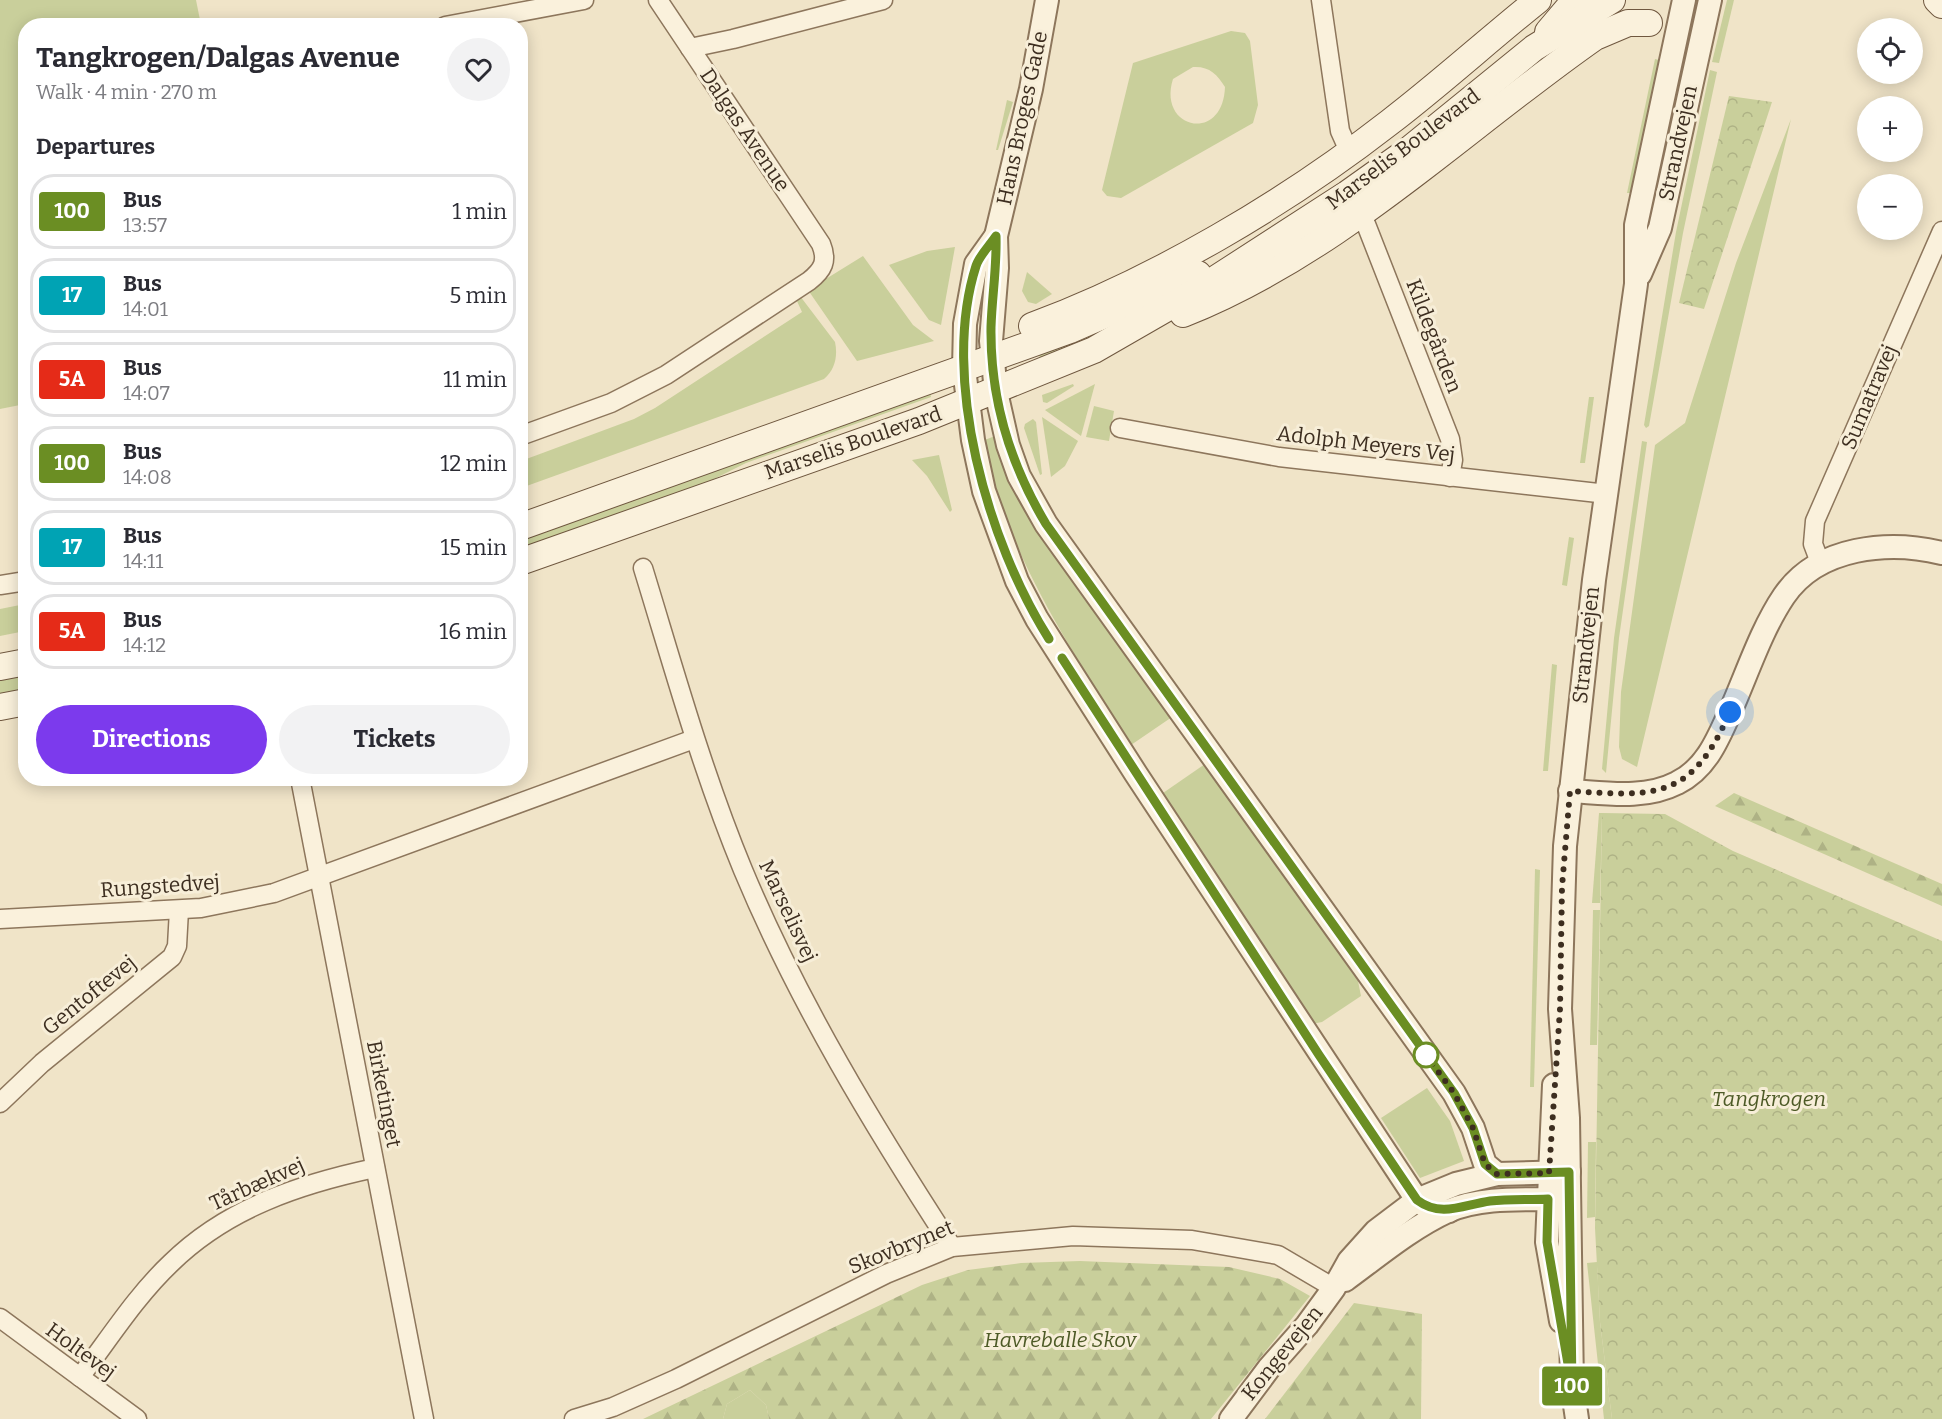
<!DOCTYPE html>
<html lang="en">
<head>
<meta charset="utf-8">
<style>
  body { margin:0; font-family:Bitter,serif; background:#f2f2f3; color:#2b2b33; height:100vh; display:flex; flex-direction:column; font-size:22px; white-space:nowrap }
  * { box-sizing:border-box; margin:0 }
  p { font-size:20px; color:#7c7c81 }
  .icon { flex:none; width:33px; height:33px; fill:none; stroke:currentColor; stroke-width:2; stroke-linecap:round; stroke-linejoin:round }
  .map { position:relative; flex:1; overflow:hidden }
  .side { position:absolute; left:18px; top:18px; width:510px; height:768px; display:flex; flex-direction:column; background:#fff; border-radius:24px; box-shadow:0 3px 15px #0003 }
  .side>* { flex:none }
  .badge { padding:0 12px; border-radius:4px; font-size:21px; line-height:39px }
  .controls { position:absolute; left:1857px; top:18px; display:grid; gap:12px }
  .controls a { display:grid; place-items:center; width:66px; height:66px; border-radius:50%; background:#fff; box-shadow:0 3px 15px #0003; font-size:30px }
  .you { position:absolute; width:30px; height:30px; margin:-15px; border:4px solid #fff; border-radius:50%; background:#1a73e8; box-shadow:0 0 0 9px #1a73e833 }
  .map>.badge { position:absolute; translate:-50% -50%; box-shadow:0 0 0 3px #fff }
  h2 { padding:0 18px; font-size:22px; line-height:54px }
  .round { display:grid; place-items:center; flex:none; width:63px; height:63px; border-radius:32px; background:#f2f2f3 }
  .overview { display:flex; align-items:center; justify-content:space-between; height:102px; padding:0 18px }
  h1 { font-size:28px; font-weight:700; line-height:45px }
  .button { display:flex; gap:12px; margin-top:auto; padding:12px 18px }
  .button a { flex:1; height:69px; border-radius:36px; background:#7c3aed; color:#fff; font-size:24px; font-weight:700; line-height:69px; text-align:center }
  .button a+a { background:#f2f2f3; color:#2b2b33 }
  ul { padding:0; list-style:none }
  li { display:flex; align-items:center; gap:18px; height:75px; margin:0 12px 9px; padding:0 6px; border:3px solid #e1e1e2; border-radius:24px }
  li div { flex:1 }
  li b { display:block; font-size:22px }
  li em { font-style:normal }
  li .badge { min-width:66px; font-weight:700; text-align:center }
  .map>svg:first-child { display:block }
  .grass { fill:#c9cf9b; fill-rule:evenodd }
  .forest { fill:url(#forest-firs) }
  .park { fill:url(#park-crowns) }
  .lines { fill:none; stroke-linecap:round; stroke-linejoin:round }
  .minor-casing { stroke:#8d765c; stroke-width:21 }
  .tertiary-casing { stroke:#8d765c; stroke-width:26 }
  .secondary-casing { stroke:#6f573f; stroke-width:28 }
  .minor { stroke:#faf1dc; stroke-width:18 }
  .tertiary { stroke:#faf1dc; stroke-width:22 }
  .secondary { stroke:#faf1dc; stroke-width:26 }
  .line-casing { stroke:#fff; stroke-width:14 }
  .line { stroke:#6b8e23; stroke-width:9 }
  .walk { stroke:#3d2e20; stroke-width:6; stroke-dasharray:0 10.8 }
  .stop-dot { fill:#fff; stroke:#6b8e23; stroke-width:3 }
  .labels { text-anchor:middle; stroke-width:6; stroke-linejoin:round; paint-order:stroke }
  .street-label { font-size:21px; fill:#3d2e20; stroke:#f7eed8 }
  .park-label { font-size:21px; font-style:italic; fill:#4d5a26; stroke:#f7eed8 }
</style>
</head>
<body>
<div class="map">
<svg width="1942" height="1419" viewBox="0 0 1942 1419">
  <defs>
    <pattern id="forest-firs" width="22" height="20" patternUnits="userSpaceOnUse" patternTransform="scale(1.5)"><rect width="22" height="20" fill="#c9cf9b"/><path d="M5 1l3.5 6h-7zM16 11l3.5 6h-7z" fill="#aeb285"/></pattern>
    <pattern id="park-crowns" width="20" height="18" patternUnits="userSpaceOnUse" patternTransform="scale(1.5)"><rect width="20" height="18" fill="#c9cf9b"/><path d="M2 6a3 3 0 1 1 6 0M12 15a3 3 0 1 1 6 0" fill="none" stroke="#aeb285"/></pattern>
  </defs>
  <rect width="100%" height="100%" fill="#f0e4c8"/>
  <!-- grass -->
  <g class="grass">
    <path d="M0,0H196L201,25L26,26L25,404L0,409Z"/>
    <path d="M1727,0H1734L1719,63L1712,62Z"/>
    <path d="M1231,31L1245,33L1250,41L1258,105L1253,123L1121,198L1107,196L1102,190L1133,63ZM1193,67C1209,66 1217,74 1225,87C1223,144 1157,129 1173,79Z"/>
    <path d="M1655,59L1659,60L1631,193H1627Z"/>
    <path d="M1710,70L1717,72L1683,233L1649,426L1646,428L1644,425L1676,232Z"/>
    <path d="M1007,100L1013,102L998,150H996Z"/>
    <path d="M1791,119L1637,767L1622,759L1619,747L1621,692L1655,445L1685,423L1736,263Z"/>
    <path d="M955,247L941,325L929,320L889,265L927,251Z"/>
    <path d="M863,256L913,325L934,341L857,361L808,290Z"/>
    <path d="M1027,272L1052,294L1036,304L1028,302L1022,291Z"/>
    <path d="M800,296L835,342C838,356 835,370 824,379L521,488V461L634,419L655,408L802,312L796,299Z"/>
    <path d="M1110,323L1112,328L1040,361L1039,352Z"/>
    <path d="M1073,384L1074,386L1047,403L1043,402L1042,395Z"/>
    <path d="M1095,384L1081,436L1045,410Z"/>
    <path d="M930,392L931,397L746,463L706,483L521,550V539Z"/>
    <path d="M1589,397H1594L1585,463H1580Z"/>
    <path d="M1094,406L1114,411L1109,441L1086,437Z"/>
    <path d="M1042,417L1078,441L1065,466L1051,477Z"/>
    <path d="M1033,419L1036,422L1042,474L1040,475L1024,428L1025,424Z"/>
    <path d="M995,436L1172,717L1131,745C1069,646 1008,556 982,441Z"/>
    <path d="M1642,441L1647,442L1619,638L1606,773L1602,769L1614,638Z"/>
    <path d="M939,455L952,510L950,512L927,476L912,460Z"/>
    <path d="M1569,537L1574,538L1567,586L1562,585Z"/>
    <path d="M25,604V631L0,636V609Z"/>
    <path d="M1552,664L1557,665L1548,771H1543Z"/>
    <path d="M25,674V690L0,694V679Z"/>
    <path d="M1205,764L1358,981L1361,996L1322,1022L1312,1024L1163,793Z"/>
    <path d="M1599,813H1602L1600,903H1592Z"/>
    <path d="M1535,869L1540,870L1534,1087H1530Z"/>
    <path d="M1593,910H1600L1597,1045H1590Z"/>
    <path d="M1427,1088L1450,1121L1464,1161L1420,1178L1381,1118Z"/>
    <path d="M1588,1142H1596L1595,1217L1587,1218Z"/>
    <path d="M1597,1262L1600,1322L1612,1419H1604L1587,1263Z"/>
    <path d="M750,1390L766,1405L769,1419H723L727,1404Z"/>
  </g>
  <!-- forest -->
  <g class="forest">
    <path d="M1734,793L1942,884V906L1715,806Z"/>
    <path d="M1080,1261L1229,1267L1280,1279L1310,1296L1211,1419H769L766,1405L750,1390L727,1404L723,1419H643L922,1285L968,1270L1021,1263Z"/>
    <path d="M1354,1303L1422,1314L1421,1419H1265Z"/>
  </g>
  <!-- park -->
  <g class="park">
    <path d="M1729,96L1772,102L1704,309L1679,303Z"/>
    <path d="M1602,813L1665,814L1733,851L1942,941V1419H1612L1600,1322L1595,1228Z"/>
  </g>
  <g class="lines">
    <!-- minor casing -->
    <g class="minor-casing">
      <g id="minor">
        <path d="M1321,0L1340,131L1349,151"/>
        <path d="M445,26L584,0"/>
        <path d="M690,48L733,39L883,0"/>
        <path d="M1362,214L1450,439L1453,460L1450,477"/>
        <path d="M1120,428L1279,457L1607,494"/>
        <path d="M520,436L611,403L666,375L809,281C823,270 828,261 821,244L658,0"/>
        <path d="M1821,565L1813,544L1815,521L1942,231"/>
        <path d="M643,568C674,669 702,771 743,870C798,1002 874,1127 952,1247"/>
        <path d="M0,585L26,581"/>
        <path d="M300,778L424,1419"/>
        <path d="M0,919L201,908L274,893L694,739"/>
        <path d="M0,1103L42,1063L172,957L177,946L179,910"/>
        <path d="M0,1318L137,1419"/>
        <path d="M80,1377C109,1339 136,1296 171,1263C227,1208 300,1184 375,1168"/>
        <path d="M574,1419L613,1407L676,1379L886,1274L952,1247L1073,1236L1192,1240L1278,1255L1334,1288"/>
      </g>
    </g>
    <!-- tertiary casing -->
    <g class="tertiary-casing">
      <g id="tertiary">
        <path d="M1047,0L1031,89L996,236L997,268L991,341L996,392L1008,445L1019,476L1046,524L1454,1093L1473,1128L1485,1164L1497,1174"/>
        <path d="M996,236L976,264L965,324L964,369L973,440L984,491L1017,581L1037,619L1136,774L1417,1200L1428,1208L1449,1211"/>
        <path d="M1640,274L1660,228L1710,0"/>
        <path d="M1570,791C1605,793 1644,800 1677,783C1706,769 1718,739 1730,712C1747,674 1761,630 1784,596C1818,546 1889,540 1942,553"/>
        <path d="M1554,1085L1547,1242L1561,1321"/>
        <path d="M1345,1280C1378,1256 1411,1228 1448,1211C1483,1196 1526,1200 1563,1199"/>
        <path d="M1570,1371L1577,1419"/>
        <path d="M1572,1387L1568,1118L1560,1009L1565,846L1594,580L1636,284V225L1684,0"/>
        <path d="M1231,1419L1269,1368L1307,1325L1334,1288L1349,1261L1376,1231L1417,1200L1456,1184L1497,1174L1569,1172"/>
      </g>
    </g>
    <!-- secondary casing -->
    <g class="secondary-casing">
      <g id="secondary">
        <path d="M1937,0L1942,5"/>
        <path d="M1548,32L1575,0"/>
        <path d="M1183,314C1339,252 1459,132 1595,37L1628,23H1649"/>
        <path d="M1032,326C1156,280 1286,203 1390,122C1441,83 1488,40 1538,0"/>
        <path d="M520,527L1070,330L1198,274"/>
        <path d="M520,562L919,421L1094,350L1200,289L1347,194L1406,152L1534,48L1612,0"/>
        <path d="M0,667L26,662"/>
        <path d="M0,707L26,702"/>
      </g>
    </g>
    <!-- minor -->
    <use href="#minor" class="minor"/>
    <!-- tertiary -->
    <use href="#tertiary" class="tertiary"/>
    <!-- secondary -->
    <use href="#secondary" class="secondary"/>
  </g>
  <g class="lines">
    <!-- line casing -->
    <g class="line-casing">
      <path id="line" d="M1049,639C988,543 940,378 976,266C979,256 990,245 996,236C997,267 992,296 991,327C990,398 1010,464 1046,524L1454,1093L1473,1128L1485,1164L1497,1174L1569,1172L1572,1387L1547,1242L1548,1199C1529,1200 1509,1199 1490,1201C1463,1205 1441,1218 1417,1200L1319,1055L1062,658"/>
    </g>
    <!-- line -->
    <use href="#line" class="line"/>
    <!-- walk -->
    <path class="walk" d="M1426,1055L1454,1093L1473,1128L1485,1164L1497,1174L1549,1173L1560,1009L1562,887L1570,791C1657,797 1692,799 1730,712"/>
  </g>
  <!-- markers -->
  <circle class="stop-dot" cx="1426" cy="1055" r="12"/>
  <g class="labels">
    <!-- street labels -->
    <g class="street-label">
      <text transform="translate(1022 118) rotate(-78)" y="7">Hans Broges Gade</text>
      <text transform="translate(745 130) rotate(56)" y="7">Dalgas Avenue</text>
      <text transform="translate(1678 143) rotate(-78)" y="7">Strandvejen</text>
      <text transform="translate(1403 149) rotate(-37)" y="7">Marselis Boulevard</text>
      <text transform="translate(1434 336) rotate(69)" y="7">Kildegården</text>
      <text transform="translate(1869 397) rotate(-67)" y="7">Sumatravej</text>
      <text transform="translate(853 443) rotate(-19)" y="7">Marselis Boulevard</text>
      <text transform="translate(1366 444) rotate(7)" y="7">Adolph Meyers Vej</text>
      <text transform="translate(1586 645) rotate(-84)" y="7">Strandvejen</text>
      <text transform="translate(160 886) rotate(-4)" y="7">Rungstedvej</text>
      <text transform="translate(788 911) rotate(65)" y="7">Marselisvej</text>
      <text transform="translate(89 995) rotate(-39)" y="7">Gentoftevej</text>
      <text transform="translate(384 1094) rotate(79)" y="7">Birketinget</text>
      <text transform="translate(257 1184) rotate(-24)" y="7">Tårbækvej</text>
      <text transform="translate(901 1247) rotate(-22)" y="7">Skovbrynet</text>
      <text transform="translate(81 1351) rotate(36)" y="7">Holtevej</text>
      <text transform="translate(1282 1353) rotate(-51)" y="7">Kongevejen</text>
    </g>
    <!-- park labels -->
    <g class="park-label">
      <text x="1769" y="1106">Tangkrogen</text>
      <text x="1060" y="1347">Havreballe Skov</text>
    </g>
  </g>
</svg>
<div class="controls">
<a><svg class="icon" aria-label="locate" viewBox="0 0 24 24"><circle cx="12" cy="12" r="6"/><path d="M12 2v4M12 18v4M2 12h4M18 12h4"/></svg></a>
<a>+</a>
<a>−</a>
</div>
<div class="you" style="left:1730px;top:712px"></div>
<b class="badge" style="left:1572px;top:1386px;background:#6b8e23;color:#fff">100</b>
<section class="side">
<div class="overview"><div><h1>Tangkrogen/Dalgas Avenue</h1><p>Walk · 4 min · 270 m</p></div><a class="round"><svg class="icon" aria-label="heart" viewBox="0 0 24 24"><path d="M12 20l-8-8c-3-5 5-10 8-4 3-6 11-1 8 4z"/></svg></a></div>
<h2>Departures</h2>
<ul>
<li><span class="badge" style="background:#6b8e23;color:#fff">100</span><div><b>Bus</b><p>13:57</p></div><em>1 min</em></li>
<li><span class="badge" style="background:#00a3b4;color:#fff">17</span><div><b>Bus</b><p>14:01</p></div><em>5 min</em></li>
<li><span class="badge" style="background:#e52b18;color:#fff">5A</span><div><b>Bus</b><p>14:07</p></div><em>11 min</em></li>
<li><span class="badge" style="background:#6b8e23;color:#fff">100</span><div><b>Bus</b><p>14:08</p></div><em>12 min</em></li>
<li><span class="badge" style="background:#00a3b4;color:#fff">17</span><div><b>Bus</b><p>14:11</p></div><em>15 min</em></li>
<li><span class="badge" style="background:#e52b18;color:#fff">5A</span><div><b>Bus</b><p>14:12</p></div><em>16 min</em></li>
</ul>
<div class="button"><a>Directions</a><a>Tickets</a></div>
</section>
</div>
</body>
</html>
